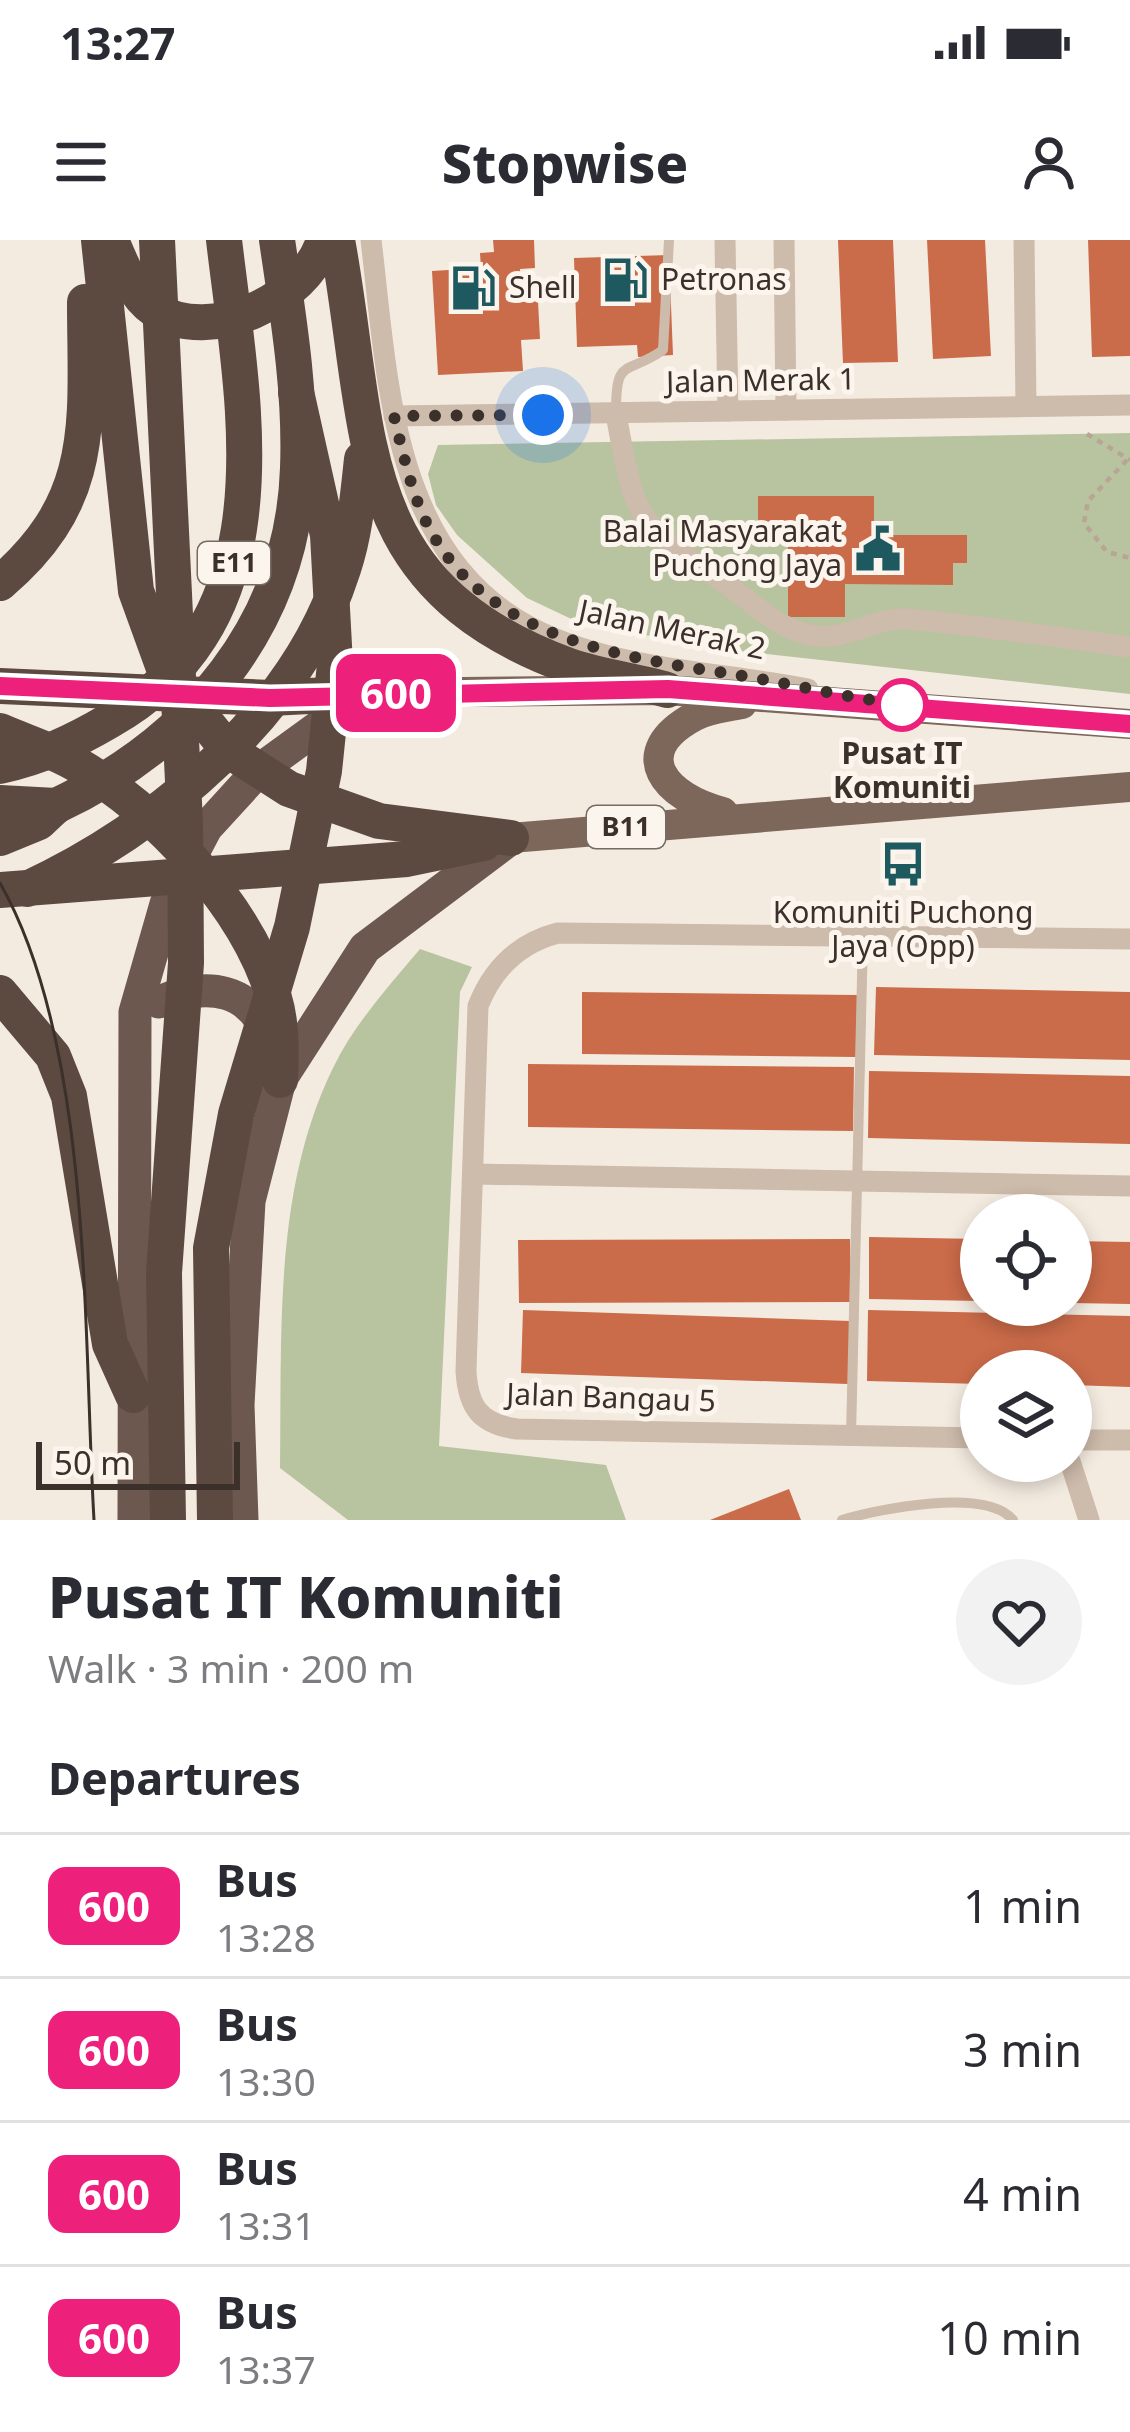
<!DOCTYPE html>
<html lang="en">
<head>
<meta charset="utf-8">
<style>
  body { margin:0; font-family:"Noto Sans",sans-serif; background:#f2f2f3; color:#2b2b33; height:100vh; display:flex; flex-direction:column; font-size:45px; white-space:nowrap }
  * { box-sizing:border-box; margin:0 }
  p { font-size:39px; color:#7c7c81 }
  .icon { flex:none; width:66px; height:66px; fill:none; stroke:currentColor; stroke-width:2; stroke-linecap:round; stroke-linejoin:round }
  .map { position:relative; height:1280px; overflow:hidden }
  .details { display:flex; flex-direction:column; background:#fff; flex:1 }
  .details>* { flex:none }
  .badge { padding:0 24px; border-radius:18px; font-size:42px; line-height:78px }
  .buttons { position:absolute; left:960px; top:954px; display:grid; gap:24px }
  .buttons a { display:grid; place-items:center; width:132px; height:132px; border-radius:50%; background:#fff; box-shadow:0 6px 18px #0003; font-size:60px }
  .scale { position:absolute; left:36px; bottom:30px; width:204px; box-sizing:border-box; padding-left:12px; border:6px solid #3b302a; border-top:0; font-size:33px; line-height:42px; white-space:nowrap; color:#3b302a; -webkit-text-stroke:9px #fbf5ed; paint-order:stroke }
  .you { position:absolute; width:60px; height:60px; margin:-30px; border:9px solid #fff; border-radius:50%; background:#1a73e8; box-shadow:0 0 0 18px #1a73e833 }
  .map>.badge { position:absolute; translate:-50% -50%; box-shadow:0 0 0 6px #fff }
  h2 { padding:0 48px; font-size:45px; line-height:108px }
  .round { display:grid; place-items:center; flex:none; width:126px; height:126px; border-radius:63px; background:#f2f2f3 }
  .head { display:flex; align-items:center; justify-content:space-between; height:204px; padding:0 48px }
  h1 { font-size:57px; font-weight:800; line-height:90px }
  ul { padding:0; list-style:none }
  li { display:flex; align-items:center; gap:36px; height:144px; padding:0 48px; border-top:3px solid #e1e1e2 }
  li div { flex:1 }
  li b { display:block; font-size:45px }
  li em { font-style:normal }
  li .badge { min-width:132px; font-weight:700; text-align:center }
  .status { display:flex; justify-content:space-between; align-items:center; height:84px; padding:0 60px; background:#fff; direction:ltr }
  .status svg { height:33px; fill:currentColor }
  header { display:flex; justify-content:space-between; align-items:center; height:156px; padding:0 48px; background:#fff; font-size:54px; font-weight:800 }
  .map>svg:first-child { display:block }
  .green { fill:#b7c49f }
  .building { fill:#ca6b49 }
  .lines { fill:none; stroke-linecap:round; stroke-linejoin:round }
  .path { stroke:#b9a595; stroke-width:4.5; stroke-dasharray:6 6; stroke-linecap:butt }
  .service { stroke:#cdbbab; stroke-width:10 }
  .minor { stroke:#cdbbab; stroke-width:21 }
  .primary { stroke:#7d675b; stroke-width:30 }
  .trunk { stroke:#6c584e; stroke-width:33 }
  .motorway { stroke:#5c4a41; stroke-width:36 }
  .tram { stroke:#3b302a; stroke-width:3 }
  .motorway-bridge { stroke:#5c4a41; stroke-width:36 }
  .line-casing { stroke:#fff; stroke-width:27 }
  .line { stroke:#ed207b; stroke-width:18 }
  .walk { stroke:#3b302a; stroke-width:12; stroke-dasharray:0 21.6 }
  .stop-dot { fill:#fff; stroke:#ed207b; stroke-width:6 }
  .labels { text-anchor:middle; stroke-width:10; stroke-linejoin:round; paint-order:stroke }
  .shield { fill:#fbf5ed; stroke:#756b64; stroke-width:3 }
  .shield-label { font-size:27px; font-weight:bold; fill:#3b302a }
  .poi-label { font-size:30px; fill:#3b302a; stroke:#fbf5ed; text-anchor:start }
  .street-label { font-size:30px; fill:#3b302a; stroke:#fbf5ed }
  .stop-label { font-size:30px; font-weight:bold; fill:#3b302a; stroke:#fbf5ed }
</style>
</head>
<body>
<div class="status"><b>13:27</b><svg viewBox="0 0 49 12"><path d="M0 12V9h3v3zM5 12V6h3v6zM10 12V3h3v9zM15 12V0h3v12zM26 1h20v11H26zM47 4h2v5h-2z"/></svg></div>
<header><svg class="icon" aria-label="menu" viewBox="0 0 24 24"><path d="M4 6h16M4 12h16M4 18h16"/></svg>Stopwise<svg class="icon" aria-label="person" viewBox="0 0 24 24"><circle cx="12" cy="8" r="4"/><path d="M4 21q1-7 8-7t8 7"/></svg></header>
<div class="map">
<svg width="1130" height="1280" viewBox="0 0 1130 1280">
  <rect width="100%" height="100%" fill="#f4ebe0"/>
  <!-- green -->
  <g class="green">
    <path d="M1130,193V454L730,410L582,384L527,358L457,295L436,265L428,234L438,205Z"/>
    <path d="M420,709L472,727L460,752L439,1206L606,1225L626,1280H348L280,1228C282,1095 273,950 333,828C354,784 389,746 420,709Z"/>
  </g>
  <!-- building -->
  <g class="building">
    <path d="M493,0H534L535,28L520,29L522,62L538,61L540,99L521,100L523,131L438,135L432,31L481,28L480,13L494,12Z"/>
    <path d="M838,0H893L898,122L843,123Z"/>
    <path d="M927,0H985L991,116L933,119Z"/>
    <path d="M1088,0H1130V116L1092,117Z"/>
    <path d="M669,15L673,115L638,117L637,105L577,107L574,18Z"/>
    <path d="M758,256H874V295H967V323H953V345L845,344V377H788V286H758Z"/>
    <path d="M876,747L1130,752V820L874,815Z"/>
    <path d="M582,752L857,755V817L582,814Z"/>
    <path d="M528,824L854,827L853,891L528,887Z"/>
    <path d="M869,831L1130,836V904L868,898Z"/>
    <path d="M869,997L981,999V1061L869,1059Z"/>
    <path d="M850,999L851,1062L519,1063L518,1000Z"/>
    <path d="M1071,1001L1130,1002V1064L1071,1063Z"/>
    <path d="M523,1070L850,1081L848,1144L521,1133Z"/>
    <path d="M868,1070L1130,1076V1147L1071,1145V1131H981V1144L867,1141Z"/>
    <path d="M789,1249L801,1280H710Z"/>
  </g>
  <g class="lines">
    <!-- path -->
    <g class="path">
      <path d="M1087,194L1130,220"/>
      <path d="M1127,220L1088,261L1084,283L1107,312L1130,318"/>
    </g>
    <!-- service -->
    <g class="service">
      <path d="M616,171C616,116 626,136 663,110L669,0"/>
      <path d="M851,1195L863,697"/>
      <path d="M842,1280C879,1269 986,1247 1013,1280"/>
    </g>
    <!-- minor -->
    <g class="minor">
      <path d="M371,0C388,141 391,321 540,392C620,430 721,432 808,449"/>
      <path d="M725,0L728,171"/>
      <path d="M784,0L786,170"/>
      <path d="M1024,0L1026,166"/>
      <path d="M616,174C637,292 638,281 732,348C756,366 780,389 810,395C845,403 875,376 909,379C983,386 1057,397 1130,407"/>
      <path d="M394,176L1130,165"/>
      <path d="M475,934L1130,946"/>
      <path d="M981,1198L517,1189C480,1184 468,1167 466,1131L478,766C493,728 519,703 558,693L1130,699"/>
      <path d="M1071,1200H1130"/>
      <path d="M1070,1221L1089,1280"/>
    </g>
    <!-- primary -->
    <g class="primary">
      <path d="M368,453L667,450L1130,484"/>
      <path d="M723,572C666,558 626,513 695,476C709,469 727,467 742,464"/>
      <path d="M511,598L1130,547"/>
    </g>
    <!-- trunk -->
    <g class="trunk">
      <path d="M159,762C206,741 254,747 270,802"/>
      <path d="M134,1280L135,772L166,664L206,588L258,531L346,467"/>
      <path d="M242,1280L238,1165L249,961L280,840L365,708L510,599"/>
    </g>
    <!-- motorway -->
    <g class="motorway">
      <path d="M99,0L136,351L165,431L228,510L289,549L379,581L511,598"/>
      <path d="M111,0C121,24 133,55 155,70C211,105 306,60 324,0"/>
      <path d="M337,0C373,194 347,345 569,426C600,437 636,441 667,450"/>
      <path d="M0,343C99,259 85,180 85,62"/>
      <path d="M0,446L270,458L368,453"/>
      <path d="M0,491C25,502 52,510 76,524C157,571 247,666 274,758C282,784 281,812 280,840"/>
      <path d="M0,563L56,566"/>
      <path d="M0,598L39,582L56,566"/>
      <path d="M27,649C158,589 298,472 343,329C355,293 358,256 362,219"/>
      <path d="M0,650L407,619L484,603"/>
      <path d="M0,753L53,816L69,856L110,1104L133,1155"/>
    </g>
    <!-- tram -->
    <path class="tram" d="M0,643C93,807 83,1092 94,1280"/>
    <!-- motorway-bridge -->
    <g class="motorway-bridge">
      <path d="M157,0L185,583L186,723L164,1033L168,1280"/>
      <path d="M0,526C41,517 73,502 109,481C290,379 244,171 224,0"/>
      <path d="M56,566C192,502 293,385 298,228C301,152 288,75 277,0"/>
      <path d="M215,1280L211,1008L236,874L292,687L324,531L335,424L328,295L296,152"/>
    </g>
  </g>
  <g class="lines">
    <!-- line casing -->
    <g class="line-casing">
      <path id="line" d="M0,446L270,458L668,449L1130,484"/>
    </g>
    <!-- line -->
    <use href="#line" class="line"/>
    <!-- walk -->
    <path class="walk" d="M543,175L394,176C402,209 409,242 422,273C475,396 615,416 731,434C795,444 857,461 921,466L902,465"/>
  </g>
  <!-- icons -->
  <defs>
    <g id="fuel-bare" transform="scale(3.6)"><path d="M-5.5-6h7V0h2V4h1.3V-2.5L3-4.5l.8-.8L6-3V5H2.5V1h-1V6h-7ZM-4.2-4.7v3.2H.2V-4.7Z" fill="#1e595f" stroke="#fbf5ed" stroke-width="2.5" paint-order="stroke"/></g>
    <g id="civic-bare" transform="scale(3.6)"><path d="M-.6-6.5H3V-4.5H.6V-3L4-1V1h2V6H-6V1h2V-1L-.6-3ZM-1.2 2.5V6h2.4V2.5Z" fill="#1e595f" stroke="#fbf5ed" stroke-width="2.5" paint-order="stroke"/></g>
    <g id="bus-bare" transform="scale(3.6)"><path d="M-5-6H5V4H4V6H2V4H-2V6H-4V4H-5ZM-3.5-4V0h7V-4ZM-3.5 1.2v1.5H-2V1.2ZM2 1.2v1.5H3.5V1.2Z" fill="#1e595f" stroke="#fbf5ed" stroke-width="2.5" paint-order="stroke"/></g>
  </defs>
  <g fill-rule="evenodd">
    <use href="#fuel-bare" x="625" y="40"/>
    <use href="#fuel-bare" x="473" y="48"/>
    <use href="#civic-bare" x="878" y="309"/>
    <use href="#bus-bare" x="903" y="624"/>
  </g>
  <!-- markers -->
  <circle class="stop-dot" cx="902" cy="465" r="24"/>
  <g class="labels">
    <!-- shield labels -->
    <g class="shield">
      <rect x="198" y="302" width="72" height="42" rx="9"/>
      <rect x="587" y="566" width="78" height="42" rx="9"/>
    </g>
    <g class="shield-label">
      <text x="234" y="332">E11</text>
      <text x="626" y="596">B11</text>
    </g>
    <!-- poi labels -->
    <g class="poi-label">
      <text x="661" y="50">Petronas</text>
      <text x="509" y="58">Shell</text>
      <text x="842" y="302" text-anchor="end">Balai Masyarakat<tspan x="842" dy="34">Puchong Jaya</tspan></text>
      <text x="903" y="683" text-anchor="middle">Komuniti Puchong<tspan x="903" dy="34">Jaya (Opp)</tspan></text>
    </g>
    <!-- street labels -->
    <g class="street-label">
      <text transform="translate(761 141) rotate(-1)" y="10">Jalan Merak 1</text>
      <text transform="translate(672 390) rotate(12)" y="10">Jalan Merak 2</text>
      <text transform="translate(611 1158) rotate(2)" y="10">Jalan Bangau 5</text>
    </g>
    <!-- stop labels -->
    <g class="stop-label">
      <text x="902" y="524">Pusat IT<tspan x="902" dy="34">Komuniti</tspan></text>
    </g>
  </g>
</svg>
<div class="buttons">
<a><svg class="icon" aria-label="locate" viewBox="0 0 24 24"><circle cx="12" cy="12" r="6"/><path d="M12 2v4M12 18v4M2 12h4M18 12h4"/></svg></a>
<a><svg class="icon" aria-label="layers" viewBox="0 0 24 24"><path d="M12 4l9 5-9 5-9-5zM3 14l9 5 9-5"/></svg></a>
</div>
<div class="scale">50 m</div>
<div class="you" style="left:543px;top:175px"></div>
<b class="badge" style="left:396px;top:453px;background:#ed207b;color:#fff">600</b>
</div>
<section class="details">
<div class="head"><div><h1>Pusat IT Komuniti</h1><p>Walk · 3 min · 200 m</p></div><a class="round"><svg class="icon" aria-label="heart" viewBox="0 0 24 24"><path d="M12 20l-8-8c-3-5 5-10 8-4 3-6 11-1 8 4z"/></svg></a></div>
<h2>Departures</h2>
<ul>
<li><span class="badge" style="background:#ed207b;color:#fff">600</span><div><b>Bus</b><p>13:28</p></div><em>1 min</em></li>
<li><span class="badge" style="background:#ed207b;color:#fff">600</span><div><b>Bus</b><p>13:30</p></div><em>3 min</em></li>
<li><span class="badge" style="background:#ed207b;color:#fff">600</span><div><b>Bus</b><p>13:31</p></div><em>4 min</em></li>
<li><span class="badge" style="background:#ed207b;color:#fff">600</span><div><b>Bus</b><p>13:37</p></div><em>10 min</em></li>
</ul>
</section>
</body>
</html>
